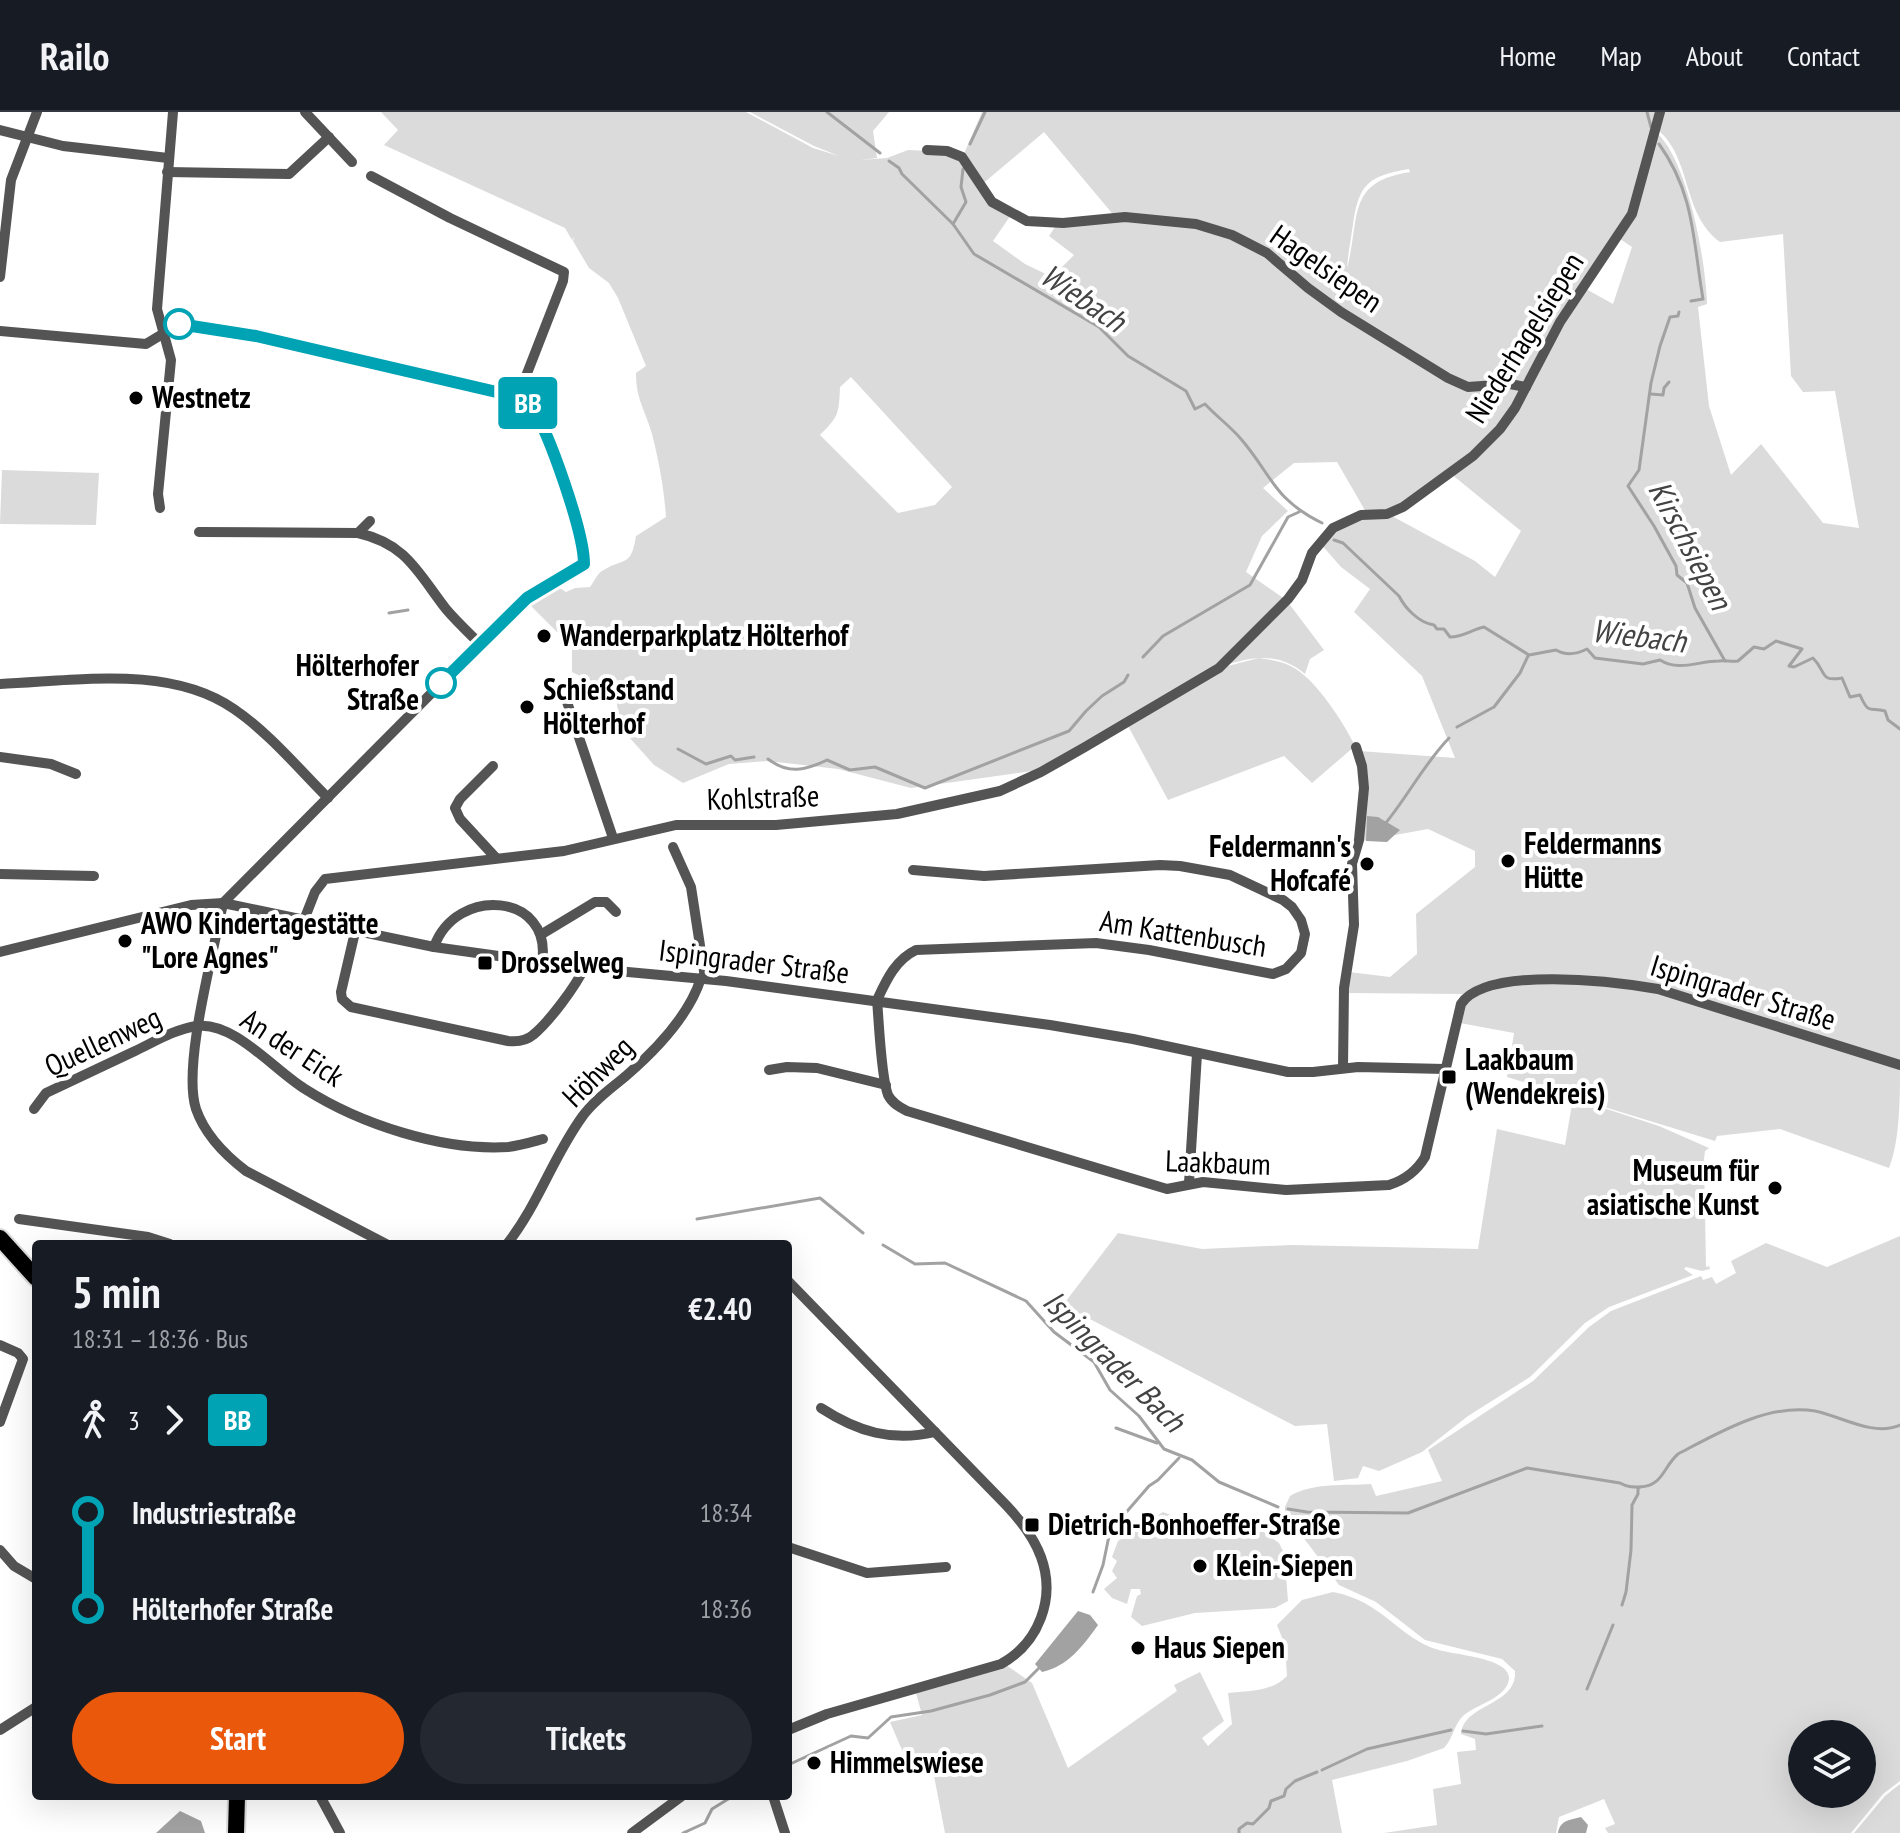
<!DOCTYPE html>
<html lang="en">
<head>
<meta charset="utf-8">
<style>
  body { margin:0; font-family:"PT Sans Narrow",sans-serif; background:#242831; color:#f1f3f6; height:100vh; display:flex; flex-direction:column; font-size:30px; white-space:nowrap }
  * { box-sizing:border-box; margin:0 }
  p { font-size:26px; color:#9ea1a6 }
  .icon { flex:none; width:44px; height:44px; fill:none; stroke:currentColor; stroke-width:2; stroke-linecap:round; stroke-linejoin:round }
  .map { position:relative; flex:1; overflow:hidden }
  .panel { position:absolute; left:32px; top:1128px; width:760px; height:560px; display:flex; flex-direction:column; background:#171b24; border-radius:8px; box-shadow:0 8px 32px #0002 }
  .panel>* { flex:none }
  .badge { padding:0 16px; border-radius:6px; font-size:28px; line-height:52px }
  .tools { position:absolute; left:1788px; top:1608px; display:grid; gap:16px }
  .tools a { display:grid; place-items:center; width:88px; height:88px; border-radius:50%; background:#171b24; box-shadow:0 8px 32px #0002; font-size:40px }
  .map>.badge { position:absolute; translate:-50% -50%; box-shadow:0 0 0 4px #fff }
  .legs { display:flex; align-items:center; gap:12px; height:88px; padding:0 40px; font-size:26px }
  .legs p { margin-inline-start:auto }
  .head { display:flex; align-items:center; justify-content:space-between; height:136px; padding:0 40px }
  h1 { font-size:44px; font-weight:700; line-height:60px }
  .button { display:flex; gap:16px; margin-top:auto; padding:16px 40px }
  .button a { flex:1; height:92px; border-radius:48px; background:#ea580c; color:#fff; font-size:32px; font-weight:700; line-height:92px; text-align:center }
  .button a+a { background:#242831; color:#f1f3f6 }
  ul { padding:0 40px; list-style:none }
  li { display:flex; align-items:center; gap:28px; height:96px; font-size:30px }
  li i { display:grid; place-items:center; width:12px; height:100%; margin:0 10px; background:currentColor }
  li i::after { content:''; width:20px; height:20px; margin:-10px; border:6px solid; border-radius:50%; background:#171b24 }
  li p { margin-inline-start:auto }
  li:first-child i { background:linear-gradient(#0000 50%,currentColor 0) }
  li:last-child i { background:linear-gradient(currentColor 50%,#0000 0) }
  header { display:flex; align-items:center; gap:48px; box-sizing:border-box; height:112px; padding:0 40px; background:#171b24; border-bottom:2px solid #363941 }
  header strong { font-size:38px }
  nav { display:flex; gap:44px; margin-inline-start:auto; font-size:28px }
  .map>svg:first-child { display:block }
  .green { fill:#dbdbdb; fill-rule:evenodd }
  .water { fill:#a2a2a2 }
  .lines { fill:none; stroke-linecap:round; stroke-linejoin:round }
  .stream { stroke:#a2a2a2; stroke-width:3 }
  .primary-casing { stroke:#dbdbdb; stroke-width:20 }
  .street { stroke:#545454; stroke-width:10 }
  .primary { stroke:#000; stroke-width:16 }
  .line-1-casing { stroke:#fff; stroke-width:18 }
  .line-1 { stroke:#00a3b4; stroke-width:12 }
  .stop-1-dot { fill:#fff; stroke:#00a3b4; stroke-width:4 }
  .poi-dot { fill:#000; stroke:#fff; stroke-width:3 }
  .labels { text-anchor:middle; stroke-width:8; stroke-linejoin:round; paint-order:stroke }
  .street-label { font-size:30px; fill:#000; stroke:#fff }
  .poi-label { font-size:30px; font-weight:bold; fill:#000; stroke:#fff; text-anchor:start }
  .stop-label { font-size:30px; font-weight:bold; fill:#000; stroke:#fff; text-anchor:end }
  .water-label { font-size:32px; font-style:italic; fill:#434343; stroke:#fff }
</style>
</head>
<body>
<header>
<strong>Railo</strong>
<nav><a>Home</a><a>Map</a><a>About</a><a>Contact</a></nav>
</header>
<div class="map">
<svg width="1900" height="1721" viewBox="0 0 1900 1721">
  <rect width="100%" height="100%" fill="#fff"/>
  <!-- green -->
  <g class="green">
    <path d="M381,0H746L813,36L839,44L814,34L750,0H889L873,19L877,46L860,48L887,46L908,38L951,40L962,45L992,92L1011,103L993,129L1025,152L1052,165L1074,143L1049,124L1057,112L1116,106L1044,20L980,74L963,44L982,0H1657L1631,102L1559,209L1525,273L1502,271L1480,274L1468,273L1448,265L1341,200L1344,175L1341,201L1467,276L1510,274L1523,276L1500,316L1487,330L1402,393L1388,401L1366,400L1337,350L1294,351L1263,376L1288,399L1262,424L1246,460L1286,488L1219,555L1039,658L911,676L838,657L768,649L729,652L683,671L654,653L620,615L614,571L590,569L572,560V535L531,494L558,475L566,480L575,476L590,475C594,470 597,462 602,459C624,445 631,456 636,424L666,405C664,376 659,350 652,322C645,297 636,288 636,261L646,254L618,186L609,171L589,156L573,129L574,125L572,128L565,116L384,33L398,18ZM1409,57L1410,60C1345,70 1361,106 1347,156C1348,142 1351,127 1353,112C1359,72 1368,64 1409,57ZM851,265L952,375L935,393L898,401L820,323C838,305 839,303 840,275Z"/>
    <path d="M1662,0H1900V952L1660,876L1543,866L1496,867L1465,882L1346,881L1349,860L1390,865L1417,842L1416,802L1475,755V739L1428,717L1362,729L1359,639L1455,646L1422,564L1354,500L1370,477L1341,455L1320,431L1348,408L1390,403L1475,449L1495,465L1521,419L1450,361L1489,332L1561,210L1586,177L1613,192L1632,135L1620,127L1656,20C1688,48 1706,150 1707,192L1698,195L1709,294L1731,363L1761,332L1823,411L1859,416L1835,279L1803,280L1791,264L1783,122L1720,130C1681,101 1693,47 1657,17Z"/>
    <path d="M2,358L99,361L96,413L0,412Z"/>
    <path d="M1287,489L1324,538L1310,547L1305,562C1279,540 1253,544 1223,554Z"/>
    <path d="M1259,546C1273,548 1285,550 1296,557C1318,571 1344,611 1355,634L1312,671L1284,644L1168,688L1127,612L1220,556Z"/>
    <path d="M1542,869L1656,878L1900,955C1900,986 1900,1029 1889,1056L1780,1017L1717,1024L1715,1029L1507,965L1514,921L1460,911C1462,905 1463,897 1466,891C1477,873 1522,872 1542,869Z"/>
    <path d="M1573,986L1659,1014L1709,1036L1705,1039L1704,1047L1706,1155L1709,1154L1710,1157L1702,1159L1686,1155L1684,1157L1693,1163L1609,1195L1585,1211L1530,1265L1468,1304L1422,1340L1379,1359L1363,1354L1358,1366L1334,1369L1327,1312L1295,1314L1063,1193L1118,1121L1202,1137L1291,1133L1478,1137L1497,1017L1565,1033Z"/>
    <path d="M1900,1124V1669L1883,1682L1851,1721H1608L1605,1716L1615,1712L1604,1687L1559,1705L1556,1721H1384L1437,1713L1433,1677L1461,1672L1457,1640L1476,1638L1475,1627L1461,1622C1464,1591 1517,1594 1515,1559L1502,1547L1425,1528L1376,1490L1339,1473L1285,1401V1395L1290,1384C1314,1370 1345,1374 1371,1372L1376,1384L1442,1369L1428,1338L1533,1269L1589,1215L1611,1199L1701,1164L1703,1168L1712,1165L1716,1172L1736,1161L1731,1149L1766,1131L1827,1155ZM1802,1622H1862V1682H1802Z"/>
    <path d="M1163,1400L1181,1407L1204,1409L1238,1404L1261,1418L1279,1431L1284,1441L1288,1489L1275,1496L1195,1501L1142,1514L1131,1505L1137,1484L1141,1482L1140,1477H1131L1127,1492L1112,1486L1104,1477L1117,1466L1112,1459L1117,1449L1112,1445L1118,1429Z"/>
    <path d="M1333,1480C1383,1489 1399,1527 1439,1538C1455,1543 1511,1546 1509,1567C1507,1585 1479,1592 1467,1601C1454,1609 1454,1626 1444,1636L1407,1649L1332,1668L1342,1721H945L930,1643L905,1645L890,1610L922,1603L916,1581L1006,1553L1032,1571L1068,1656L1177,1579L1174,1573L1200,1560L1224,1609L1202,1626L1208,1634L1232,1612L1228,1581C1248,1579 1272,1580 1287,1564L1285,1533L1277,1513L1302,1488Z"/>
    <path d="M1900,1672V1721H1854L1885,1684Z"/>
  </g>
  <!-- water -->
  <g class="water">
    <path d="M1367,704L1378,705L1400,718L1387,730L1366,729Z"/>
    <path d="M1078,1499L1090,1503L1098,1513C1084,1533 1067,1555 1042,1560L1035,1552Z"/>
    <path d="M180,1699L201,1709L205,1721H156Z"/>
    <path d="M1581,1705L1588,1713L1586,1721H1558C1560,1708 1570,1708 1581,1705Z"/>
  </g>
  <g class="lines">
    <!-- stream -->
    <g class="stream">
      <path d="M827,0L880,41"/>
      <path d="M1647,0L1651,15"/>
      <path d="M970,32L985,0"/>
      <path d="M1659,32C1695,82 1693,130 1703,187L1691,189"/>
      <path d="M889,49L899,56L902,62L953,112L974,142L1099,215L1128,244L1186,279L1195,297L1205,292C1216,304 1230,314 1241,327C1272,363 1273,387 1322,411"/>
      <path d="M953,112L966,90L961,75L963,57"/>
      <path d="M1679,200L1678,204L1670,205L1660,234L1651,271L1639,358L1628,374L1654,414L1676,454L1677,463L1687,471L1695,496L1725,549"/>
      <path d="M1651,282L1663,283L1664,276L1669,270"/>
      <path d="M1334,428L1343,431L1399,484C1405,496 1419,511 1434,513L1437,517H1444L1450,525C1463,525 1471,518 1484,515L1529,543L1556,538C1566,544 1577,542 1587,537L1595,546L1643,552L1660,548C1679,560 1698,549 1719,549C1726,548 1731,550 1738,549L1754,535L1764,537L1776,529L1802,537L1789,554L1794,555L1813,546C1827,560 1819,570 1842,566L1850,585L1860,583C1869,603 1869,595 1885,599L1888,608L1900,617"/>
      <path d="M389,501L408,498"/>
      <path d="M1143,545L1163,524L1250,473L1288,405L1299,400"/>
      <path d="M1457,615L1494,595L1520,561L1528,544"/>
      <path d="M678,637L706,652L731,644L735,648L754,645"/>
      <path d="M768,647C789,663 806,658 827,648L850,658L875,655L925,676L1069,619L1086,599L1102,584L1124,570L1128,563"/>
      <path d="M1385,712C1408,684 1424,652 1449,626"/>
      <path d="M697,1107L820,1086L863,1121"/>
      <path d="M883,1133L915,1152L945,1151L1026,1189L1054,1220L1094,1250L1110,1278L1139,1304L1164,1337L1192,1348L1219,1370L1278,1395"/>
      <path d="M1116,1316L1157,1331"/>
      <path d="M1288,1397L1307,1400L1408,1401L1527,1356L1620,1371C1627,1375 1632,1375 1640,1375C1663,1374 1663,1355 1678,1342C1718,1321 1768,1291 1815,1299C1841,1304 1873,1325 1900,1313"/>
      <path d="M1093,1480L1103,1453L1110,1419L1149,1374L1158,1368L1179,1346"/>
      <path d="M1622,1493L1626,1480L1631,1438L1632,1393L1638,1382V1376L1640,1375"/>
      <path d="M1587,1577L1613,1513"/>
      <path d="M1463,1619L1486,1622L1542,1614"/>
      <path d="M788,1653L851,1624L868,1626L891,1605L931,1599L990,1583L1025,1570L1039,1556"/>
      <path d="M1322,1658L1367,1637L1451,1618"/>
      <path d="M683,1721L705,1711L712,1697L733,1684"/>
      <path d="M1239,1721V1717L1247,1711L1253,1712L1269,1696L1271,1689L1284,1684L1286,1677L1295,1669L1317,1660"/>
    </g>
    <!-- primary casing -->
    <g class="primary-casing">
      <g id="primary">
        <path d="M0,1126L36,1166"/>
        <path d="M236,1721L237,1684"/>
      </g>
    </g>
    <!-- street -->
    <g class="street">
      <path d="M305,0L352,50"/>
      <path d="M0,18L63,34L168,46"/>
      <path d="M927,38L947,39L962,45L992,90L1027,109L1063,111L1125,105L1196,112L1232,123L1267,141L1308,176L1341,200L1448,266L1468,275L1510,272L1526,275"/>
      <path d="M167,60L289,62L329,25"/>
      <path d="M371,64L450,106L564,160L563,169L526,264L523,287"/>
      <path d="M0,165L11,68L37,0"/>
      <path d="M0,219L146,232L179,212L256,224L518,285C524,288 529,291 532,296C549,318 584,425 584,452L548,472L518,494L223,791"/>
      <path d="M160,396L158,382L171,248L157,197L173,0"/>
      <path d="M199,420L358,421C407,432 418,461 446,497C457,510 469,521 481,533"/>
      <path d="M358,421L370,409"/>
      <path d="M0,572C75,569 169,552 234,597C269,621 298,656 328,686"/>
      <path d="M566,587L613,726"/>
      <path d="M0,645L51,652L76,662"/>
      <path d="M493,654L460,687L455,696L460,707L496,746"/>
      <path d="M673,735L691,775L705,866"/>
      <path d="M913,758L984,764L1160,753L1180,754L1230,763L1283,788L1292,795L1301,808L1305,822L1301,841L1286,857L1273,862L1149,838L1096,831L916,838C895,848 886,869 877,888C879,910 881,965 888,983C892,991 899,995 907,999L1167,1077L1203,1070L1286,1078L1389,1073C1405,1068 1416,1060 1425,1045L1461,892C1487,853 1617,870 1658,877L1900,953"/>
      <path d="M0,762L94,764"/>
      <path d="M223,791C214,839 182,954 196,997C205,1023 225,1043 246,1059L386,1132"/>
      <path d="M304,808L315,780L325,767L564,739L676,713H776L897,702L1000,679L1041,660L1085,635L1219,556L1288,487L1302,468L1312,441L1333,416L1361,403L1387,402L1403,395L1473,344L1500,317L1515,296L1560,210L1632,102L1660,0"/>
      <path d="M355,820L341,880L342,887L351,895L508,929C517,930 526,929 533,923C549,910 576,874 584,856"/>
      <path d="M542,822L595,790H606L616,800"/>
      <path d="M434,835C456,773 553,781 542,850"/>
      <path d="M0,840L191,793L223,791L434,835L584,856L726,869L1050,913L1133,927L1288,960H1313L1358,955L1445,957"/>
      <path d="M1343,956L1344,876L1354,813L1352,752L1359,728L1364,676L1362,654L1356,635"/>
      <path d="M769,958L787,955L817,956L886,973"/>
      <path d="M34,997L46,981C76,967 105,953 135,939C154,930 175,917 197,914C234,909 275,959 305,977C360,1012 442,1039 508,1035C519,1034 532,1030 543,1027"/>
      <path d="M1189,1071L1197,942"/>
      <path d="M19,1107L148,1125L170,1132"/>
      <path d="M507,1132C538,1093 553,1045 582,1005C594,988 612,976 627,963C657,937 689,904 701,866"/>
      <path d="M788,1169L1007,1394C1021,1409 1034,1426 1041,1445C1056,1486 1039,1531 1001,1552L827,1602L788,1618"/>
      <path d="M0,1233L18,1241L23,1247L0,1310"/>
      <path d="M821,1296C858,1320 892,1330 935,1320"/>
      <path d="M788,1435L867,1461L946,1455"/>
      <path d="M0,1438L14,1454L36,1467"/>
      <path d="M0,1618L36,1595"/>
      <path d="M320,1684L340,1721"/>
      <path d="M773,1684L785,1721"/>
      <path d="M632,1721L682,1684"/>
    </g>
    <!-- primary -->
    <use href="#primary" class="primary"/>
  </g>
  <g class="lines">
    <!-- line-1 casing -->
    <g class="line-1-casing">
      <path id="line-1" d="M179,212L256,224L518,285L531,293C549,320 584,420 584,452L527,486L441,571"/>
    </g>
    <!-- line-1 -->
    <use href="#line-1" class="line-1"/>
  </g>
  <!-- markers -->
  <g class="stop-1-dot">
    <circle cx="179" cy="212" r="14"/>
    <circle cx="441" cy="571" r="14"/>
  </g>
  <g class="poi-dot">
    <circle cx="136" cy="286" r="8"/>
    <circle cx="544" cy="524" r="8"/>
    <circle cx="527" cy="595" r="8"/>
    <circle cx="1508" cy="749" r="8"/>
    <circle cx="1367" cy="752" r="8"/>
    <circle cx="125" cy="829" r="8"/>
    <rect x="477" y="843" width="16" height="16" rx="4"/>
    <rect x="1441" y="957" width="16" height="16" rx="4"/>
    <circle cx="1775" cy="1076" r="8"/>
    <rect x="1024" y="1405" width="16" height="16" rx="4"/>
    <circle cx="1200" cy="1454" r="8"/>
    <circle cx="1138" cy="1536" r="8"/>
    <circle cx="814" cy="1651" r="8"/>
  </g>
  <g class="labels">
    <!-- street labels -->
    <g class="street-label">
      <text transform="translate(1326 157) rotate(35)" y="10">Hagelsiepen</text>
      <text transform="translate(1525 226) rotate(-58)" y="10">Niederhagelsiepen</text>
      <text transform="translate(763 686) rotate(-2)" y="10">Kohlstraße</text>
      <text transform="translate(1183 822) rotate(9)" y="10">Am Kattenbusch</text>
      <text transform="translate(754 850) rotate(7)" y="10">Ispingrader Straße</text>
      <text transform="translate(1743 881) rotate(17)" y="10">Ispingrader Straße</text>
      <text transform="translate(103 930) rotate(-25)" y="10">Quellenweg</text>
      <text transform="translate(292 936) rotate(33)" y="10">An der Eick</text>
      <text transform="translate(598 960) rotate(-45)" y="10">Höhweg</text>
      <text transform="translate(1218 1051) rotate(2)" y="10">Laakbaum</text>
    </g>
    <!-- poi labels -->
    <g class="poi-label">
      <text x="152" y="296">Westnetz</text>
      <text x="560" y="534">Wanderparkplatz Hölterhof</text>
      <text x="543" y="588">Schießstand<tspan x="543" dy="34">Hölterhof</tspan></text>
      <text x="1524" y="742">Feldermanns<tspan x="1524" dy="34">Hütte</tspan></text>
      <text x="1351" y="745" text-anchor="end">Feldermann's<tspan x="1351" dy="34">Hofcafé</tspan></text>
      <text x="141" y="822">AWO Kindertagestätte<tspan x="141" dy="34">"Lore Agnes"</tspan></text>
      <text x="501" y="861">Drosselweg</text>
      <text x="1465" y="958">Laakbaum<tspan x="1465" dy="34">(Wendekreis)</tspan></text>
      <text x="1759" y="1069" text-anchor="end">Museum für<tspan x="1759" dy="34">asiatische Kunst</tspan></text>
      <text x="1048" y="1423">Dietrich-Bonhoeffer-Straße</text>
      <text x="1216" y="1464">Klein-Siepen</text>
      <text x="1154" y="1546">Haus Siepen</text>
      <text x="830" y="1661">Himmelswiese</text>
    </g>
    <!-- stop labels -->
    <g class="stop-label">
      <text x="419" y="564">Hölterhofer<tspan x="419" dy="34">Straße</tspan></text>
    </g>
    <!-- water labels -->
    <g class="water-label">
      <text transform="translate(1083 186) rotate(34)" y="11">Wiebach</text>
      <text transform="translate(1690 433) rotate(62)" y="11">Kirschsiepen</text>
      <text transform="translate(1639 524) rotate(7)" y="11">Wiebach</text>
      <text transform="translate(1114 1249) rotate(45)" y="11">Ispingrader Bach</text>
    </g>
  </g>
</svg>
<div class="tools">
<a><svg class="icon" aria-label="layers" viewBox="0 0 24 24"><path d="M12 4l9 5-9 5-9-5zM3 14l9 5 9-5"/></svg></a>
</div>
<b class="badge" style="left:528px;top:291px;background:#00a3b4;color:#fff">BB</b>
<section class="panel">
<div class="head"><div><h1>5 min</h1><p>18:31 – 18:36 · Bus</p></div><b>€2.40</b></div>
<div class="legs"><svg class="icon" aria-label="walk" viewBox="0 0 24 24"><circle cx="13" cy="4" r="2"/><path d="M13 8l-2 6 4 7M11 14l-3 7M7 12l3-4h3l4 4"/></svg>3<svg class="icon" aria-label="forward" viewBox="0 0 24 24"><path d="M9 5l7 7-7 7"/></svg><b class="badge" style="background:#00a3b4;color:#fff">BB</b></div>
<ul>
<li><i style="color:#00a3b4"></i><b>Industriestraße</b><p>18:34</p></li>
<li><i style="color:#00a3b4"></i><b>Hölterhofer Straße</b><p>18:36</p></li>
</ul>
<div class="button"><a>Start</a><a>Tickets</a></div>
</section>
</div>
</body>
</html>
